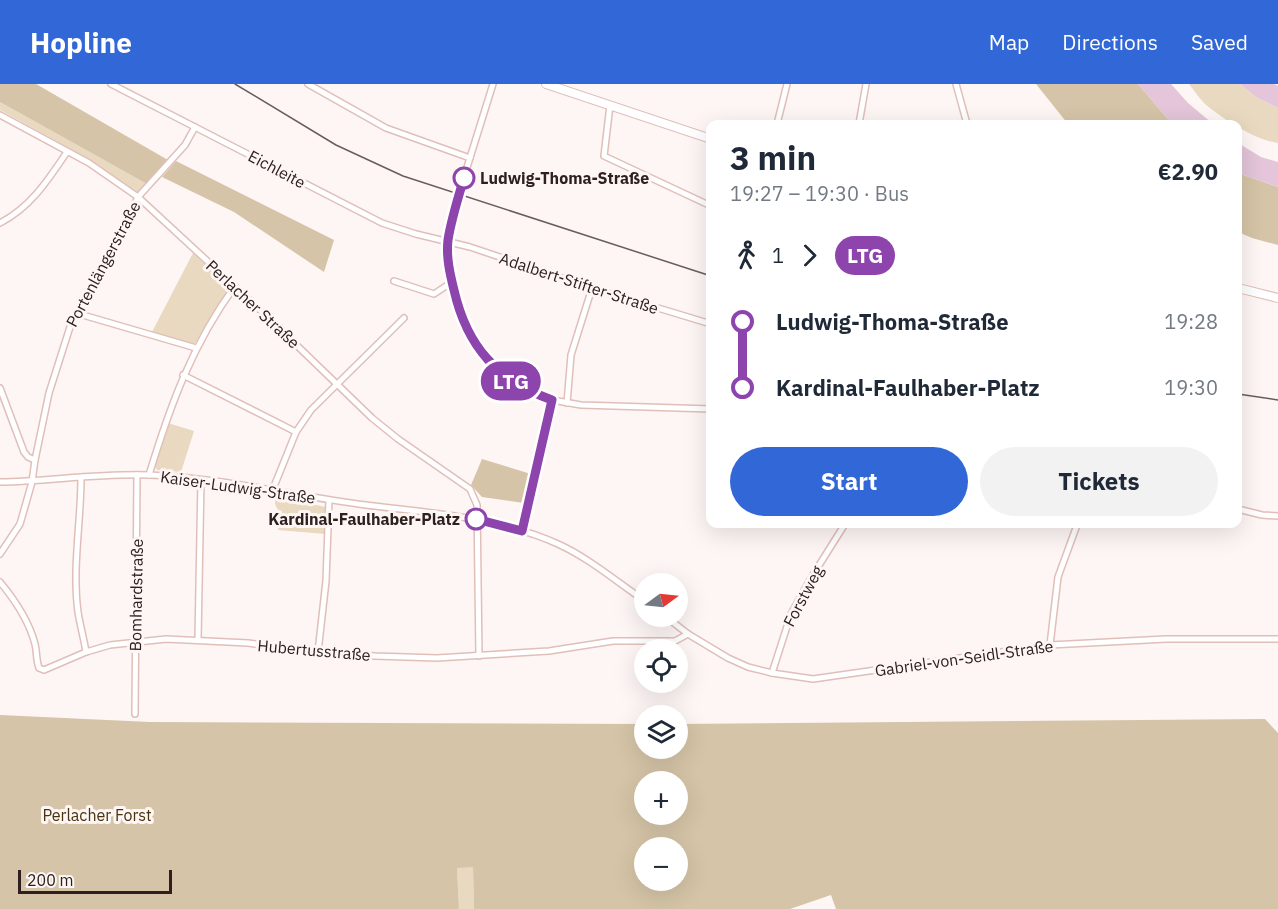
<!DOCTYPE html>
<html lang="en">
<head>
<meta charset="utf-8">
<style>
  body { margin:0; font-family:"IBM Plex Sans",sans-serif; background:#f2f2f3; color:#1f2937; height:100vh; display:flex; flex-direction:column; font-size:22px; white-space:nowrap }
  * { box-sizing:border-box; margin:0 }
  p { font-size:20px; color:#747a83 }
  .icon { flex:none; width:33px; height:33px; fill:none; stroke:currentColor; stroke-width:2; stroke-linecap:round; stroke-linejoin:round }
  .map { position:relative; flex:1; overflow:hidden }
  .sheet { position:absolute; left:706px; top:36px; width:536px; height:408px; display:flex; flex-direction:column; background:#fff; border-radius:12px; box-shadow:0 6px 24px #0002 }
  .sheet>* { flex:none }
  .badge { padding:0 12px; border-radius:20px; font-size:21px; line-height:39px }
  .needle { width:39px; rotate:75deg }
  .fabs { position:absolute; left:634px; top:489px; display:grid; gap:12px }
  .fabs a { display:grid; place-items:center; width:54px; height:54px; border-radius:50%; background:#fff; box-shadow:0 6px 24px #0002; font-size:30px }
  .scale { position:absolute; left:18px; bottom:15px; width:154px; box-sizing:border-box; padding-left:6px; border:3px solid #2d201e; border-top:0; font-size:16px; line-height:21px; white-space:nowrap; color:#2d201e; -webkit-text-stroke:4px #fdf6f4; paint-order:stroke }
  .map>.badge { position:absolute; translate:-50% -50%; box-shadow:0 0 0 3px #fff }
  .legs { display:flex; align-items:center; gap:9px; height:66px; padding:0 24px; font-size:20px }
  .legs p { margin-inline-start:auto }
  .head { display:flex; align-items:center; justify-content:space-between; height:102px; padding:0 24px }
  h1 { font-size:33px; font-weight:700; line-height:45px }
  .action { display:flex; gap:12px; margin-top:auto; padding:12px 24px }
  .action a { flex:1; height:69px; border-radius:36px; background:#3167d6; color:#fff; font-size:24px; font-weight:700; line-height:69px; text-align:center }
  .action a+a { background:#f2f2f3; color:#1f2937 }
  ul { padding:0 24px; list-style:none }
  li { display:flex; align-items:center; gap:21px; height:66px; font-size:22px }
  li i { display:grid; place-items:center; width:9px; height:100%; margin:0 8px; background:currentColor }
  li i::after { content:''; width:15px; height:15px; margin:-8px; border:4px solid; border-radius:50%; background:#fff }
  li p { margin-inline-start:auto }
  li:first-child i { background:linear-gradient(#0000 50%,currentColor 0) }
  li:last-child i { background:linear-gradient(currentColor 50%,#0000 0) }
  header { display:flex; align-items:center; gap:36px; box-sizing:border-box; height:84px; padding:0 30px; background:#3167d6; color:#fff }
  header strong { font-size:28px }
  nav { display:flex; gap:33px; margin-inline-start:auto; font-size:21px }
  .map>svg:first-child { display:block }
  .green { fill:#e8d9c0 }
  .forest { fill:#d5c4a7; fill-rule:evenodd }
  .water { fill:#e4c5d9 }
  .lines { fill:none; stroke-linecap:round; stroke-linejoin:round }
  .street-casing { stroke:#e1bfb9; stroke-width:8 }
  .secondary-casing { stroke:#e1bfb9; stroke-width:10 }
  .street { stroke:#fff; stroke-width:5 }
  .secondary { stroke:#fff; stroke-width:8 }
  .tram { stroke:#695d5b; stroke-width:1.5 }
  .line-1-casing { stroke:#fff; stroke-width:14 }
  .line-1 { stroke:#8e44ad; stroke-width:9 }
  .stop-1-dot { fill:#fff; stroke:#8e44ad; stroke-width:3 }
  .labels { text-anchor:middle; stroke-width:6; stroke-linejoin:round; paint-order:stroke }
  .street-label { font-size:16px; fill:#2d201e; stroke:#fdf6f4 }
  .stop-label { font-size:16px; font-weight:bold; fill:#2d201e; stroke:#fdf6f4; text-anchor:start }
  .park-label { font-size:16px; fill:#47330e; stroke:#fdf6f4 }
</style>
</head>
<body>
<header>
<strong>Hopline</strong>
<nav><a>Map</a><a>Directions</a><a>Saved</a></nav>
</header>
<div class="map">
<svg width="1278" height="825" viewBox="0 0 1278 825">
  <rect width="100%" height="100%" fill="#fdf6f4"/>
  <!-- green -->
  <g class="green">
    <path d="M1189,0H1240L1256,13L1278,24V59C1255,56 1221,34 1204,19C1198,13 1194,6 1189,0Z"/>
    <path d="M0,18L147,100L139,109L91,76L0,26Z"/>
    <path d="M193,169L230,204L194,261L152,248Z"/>
    <path d="M168,339L194,347L181,388L157,386L155,382Z"/>
    <path d="M275,413L326,423L325,450L278,446L281,432L275,420Z"/>
    <path d="M465,782L473,783L474,825H459L457,784Z"/>
  </g>
  <!-- forest -->
  <g class="forest">
    <path d="M0,0H36L168,76L147,100L0,18Z"/>
    <path d="M1036,0H1138L1172,40H1068Z"/>
    <path d="M176,77L334,156L324,188L234,128L162,93Z"/>
    <path d="M1238,89L1278,103V161L1252,154L1238,148Z"/>
    <path d="M482,375L531,390L524,419L482,413L471,401Z"/>
    <path d="M0,631L150,638L645,640V664H678V640L1265,635L1278,649V825H836L831,811L790,825H474L473,783L457,784L459,825H0ZM645,698H678V730H645ZM645,764H678V796H645Z"/>
  </g>
  <!-- water -->
  <g class="water">
    <path d="M1138,0H1171L1188,19L1213,40H1172Z"/>
    <path d="M1240,0H1274L1278,2V24L1256,13Z"/>
    <path d="M1238,59L1261,73L1278,78V103L1238,89Z"/>
  </g>
  <g class="lines">
    <!-- street casing -->
    <g class="street-casing">
      <g id="street">
        <path d="M111,0L382,139L416,150L470,163L592,204L711,240"/>
        <path d="M308,0L386,44L470,74"/>
        <path d="M493,0L459,109L448,157V179L459,224L464,239L482,271L508,295L552,316L581,321L711,325"/>
        <path d="M956,0L967,40"/>
        <path d="M610,21L604,72L711,122"/>
        <path d="M0,31L89,79L138,113L256,222L372,334L398,355L470,405L477,421L479,572"/>
        <path d="M777,40L787,0"/>
        <path d="M859,40L866,0"/>
        <path d="M0,139C31,123 48,96 67,68"/>
        <path d="M394,197L434,210L452,198"/>
        <path d="M76,229L196,264"/>
        <path d="M183,291L296,348"/>
        <path d="M0,304L24,368L28,373L35,376"/>
        <path d="M567,319L571,271L592,204"/>
        <path d="M149,391C170,322 192,261 235,202"/>
        <path d="M81,394C81,438 72,484 78,528C80,541 84,555 86,568"/>
        <path d="M0,398C50,397 100,389 150,391C223,394 294,412 366,421C431,429 498,433 558,460C589,474 617,498 645,517"/>
        <path d="M273,405L296,348L311,326L404,234"/>
        <path d="M1238,425L1262,431L1278,432"/>
        <path d="M522,446L552,316"/>
        <path d="M0,470L20,440L32,398L35,376L49,309L70,243L76,229L86,219L138,113L185,61L195,43"/>
        <path d="M0,498C15,516 29,537 35,560C37,568 36,576 39,584L44,586L86,568L110,561L166,555L248,559L297,566L375,572L437,574L549,567L613,557H675L688,550"/>
        <path d="M665,532L688,550L728,574L748,583L772,589L813,595L1050,561L1166,555H1278"/>
        <path d="M198,556L201,396"/>
        <path d="M1050,561L1058,493L1077,441"/>
        <path d="M318,568L326,497L329,416"/>
        <path d="M772,589L791,530L811,494L845,440"/>
        <path d="M135,630L137,391"/>
      </g>
    </g>
    <!-- secondary casing -->
    <g class="secondary-casing">
      <g id="secondary">
        <path d="M546,0L711,55"/>
        <path d="M1238,204L1278,214"/>
      </g>
    </g>
    <!-- street -->
    <use href="#street" class="street"/>
    <!-- secondary -->
    <use href="#secondary" class="secondary"/>
    <!-- tram -->
    <g class="tram">
      <path d="M235,0L336,61L403,92L711,192"/>
      <path d="M1238,310L1278,316"/>
    </g>
  </g>
  <g class="lines">
    <!-- line-1 casing -->
    <g class="line-1-casing">
      <path id="line-1" d="M464,94C458,114 451,136 448,156C446,173 450,190 454,206C467,263 497,296 552,316L522,447L476,435"/>
    </g>
    <!-- line-1 -->
    <use href="#line-1" class="line-1"/>
  </g>
  <!-- markers -->
  <g class="stop-1-dot">
    <circle cx="464" cy="94" r="10"/>
    <circle cx="476" cy="435" r="10"/>
  </g>
  <g class="labels">
    <!-- street labels -->
    <g class="street-label">
      <text transform="translate(277 85) rotate(28)" y="6">Eichleite</text>
      <text transform="translate(103 180) rotate(-62)" y="6">Portenlängerstraße</text>
      <text transform="translate(579 199) rotate(18)" y="6">Adalbert-Stifter-Straße</text>
      <text transform="translate(253 220) rotate(43)" y="6">Perlacher Straße</text>
      <text transform="translate(238 403) rotate(8)" y="6">Kaiser-Ludwig-Straße</text>
      <text transform="translate(136 511) rotate(-89)" y="6">Bomhardstraße</text>
      <text transform="translate(803 512) rotate(-62)" y="6">Forstweg</text>
      <text transform="translate(314 566) rotate(5)" y="6">Hubertusstraße</text>
      <text transform="translate(964 574) rotate(-8)" y="6">Gabriel-von-Seidl-Straße</text>
    </g>
    <!-- stop labels -->
    <g class="stop-label">
      <text x="480" y="100">Ludwig-Thoma-Straße</text>
      <text x="460" y="441" text-anchor="end">Kardinal-Faulhaber-Platz</text>
    </g>
    <!-- park labels -->
    <g class="park-label">
      <text x="97" y="737">Perlacher Forst</text>
    </g>
  </g>
</svg>
<div class="fabs">
<a><svg class="needle" viewBox="-14 -14 28 28"><path d="M0-13l5 13h-10z" fill="#e53935"/><path d="M0 13l5-13h-10z" fill="#747a83"/></svg></a>
<a><svg class="icon" aria-label="locate" viewBox="0 0 24 24"><circle cx="12" cy="12" r="6"/><path d="M12 2v4M12 18v4M2 12h4M18 12h4"/></svg></a>
<a><svg class="icon" aria-label="layers" viewBox="0 0 24 24"><path d="M12 4l9 5-9 5-9-5zM3 14l9 5 9-5"/></svg></a>
<a>+</a>
<a>−</a>
</div>
<div class="scale">200 m</div>
<b class="badge" style="left:511px;top:297px;background:#8e44ad;color:#fff">LTG</b>
<section class="sheet">
<div class="head"><div><h1>3 min</h1><p>19:27 – 19:30 · Bus</p></div><b>€2.90</b></div>
<div class="legs"><svg class="icon" aria-label="walk" viewBox="0 0 24 24"><circle cx="13" cy="4" r="2"/><path d="M13 8l-2 6 4 7M11 14l-3 7M7 12l3-4h3l4 4"/></svg>1<svg class="icon" aria-label="forward" viewBox="0 0 24 24"><path d="M9 5l7 7-7 7"/></svg><b class="badge" style="background:#8e44ad;color:#fff">LTG</b></div>
<ul>
<li><i style="color:#8e44ad"></i><b>Ludwig-Thoma-Straße</b><p>19:28</p></li>
<li><i style="color:#8e44ad"></i><b>Kardinal-Faulhaber-Platz</b><p>19:30</p></li>
</ul>
<div class="action"><a>Start</a><a>Tickets</a></div>
</section>
</div>
</body>
</html>
